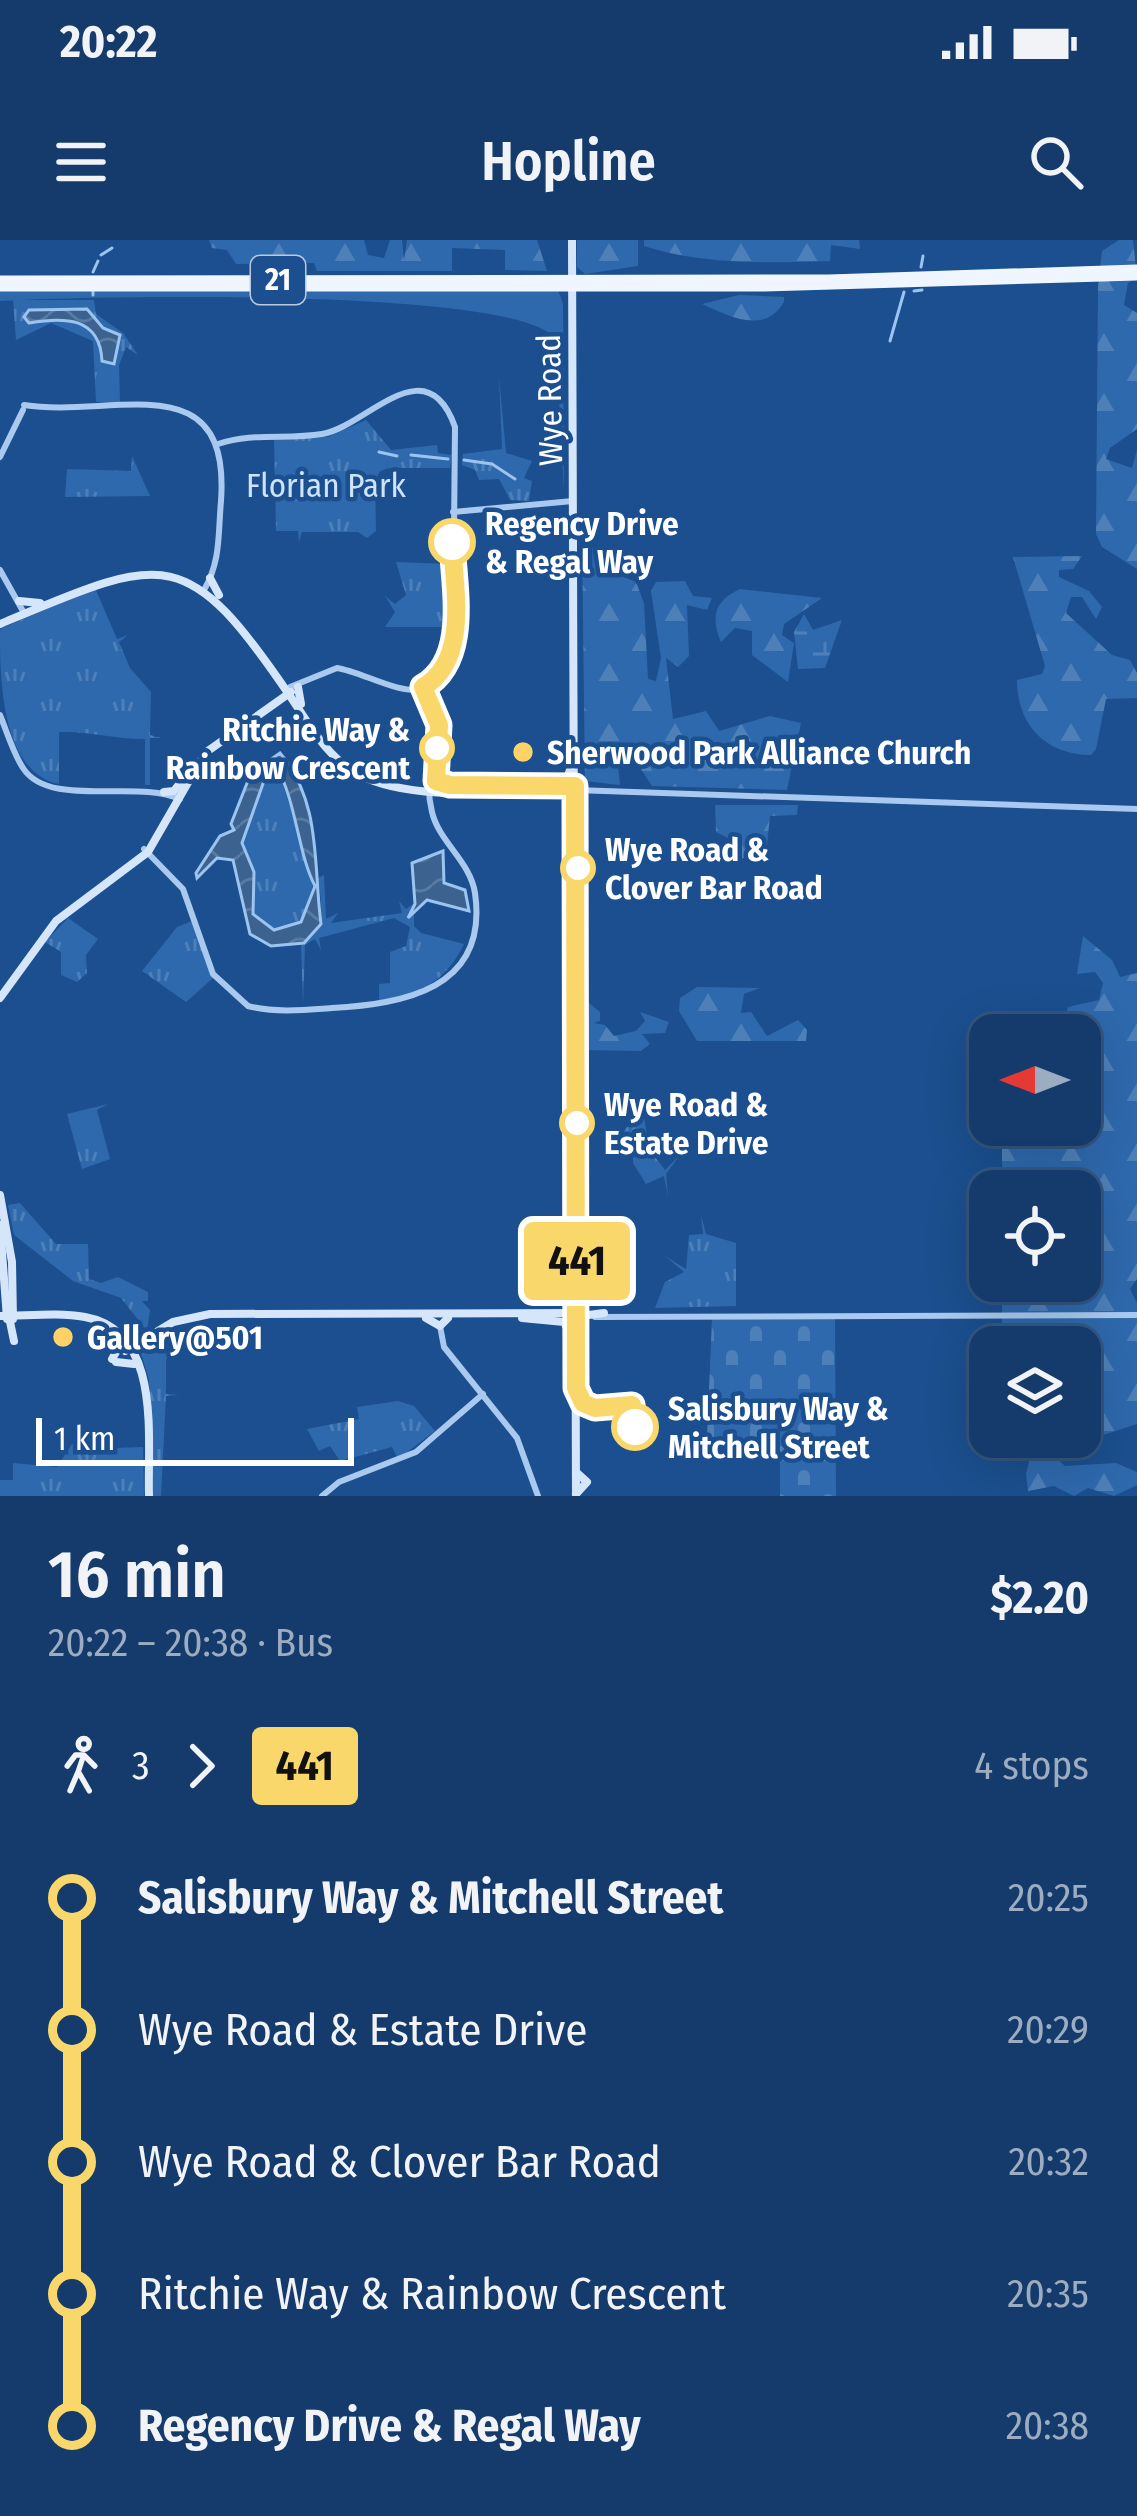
<!DOCTYPE html>
<html lang="en">
<head>
<meta charset="utf-8">
<style>
  body { margin:0; font-family:"Fira Sans Condensed",sans-serif; background:#1d4271; color:#f1f3f6; height:100vh; display:flex; flex-direction:column; font-size:45px; white-space:nowrap }
  * { box-sizing:border-box; margin:0 }
  p { font-size:39px; color:#9dadc1 }
  .icon { flex:none; width:66px; height:66px; fill:none; stroke:currentColor; stroke-width:2; stroke-linecap:round; stroke-linejoin:round }
  .map { position:relative; height:1256px; overflow:hidden }
  .panel { display:flex; flex-direction:column; background:#143b6b; flex:1 }
  .panel>* { flex:none }
  .badge { padding:0 24px; border-radius:9px; font-size:42px; line-height:78px }
  .needle { width:78px; rotate:270deg }
  .controls { position:absolute; left:969px; top:774px; display:grid; gap:24px }
  .controls a { display:grid; place-items:center; width:132px; height:132px; border-radius:24px; background:#143b6b; box-shadow:0 12px 48px #0002,0 0 0 3px #33557e; font-size:60px }
  .scale { position:absolute; left:36px; bottom:30px; width:318px; box-sizing:border-box; padding-left:12px; border:6px solid #fff; border-top:0; font-size:33px; line-height:42px; white-space:nowrap; color:#fff; -webkit-text-stroke:9px #1b4f8f; paint-order:stroke }
  .map>.badge { position:absolute; translate:-50% -50%; box-shadow:0 0 0 6px #fff }
  .legs { display:flex; align-items:center; gap:18px; height:132px; padding:0 48px; font-size:39px }
  .legs p { margin-inline-start:auto }
  .overview { display:flex; align-items:center; justify-content:space-between; height:204px; padding:0 48px }
  h1 { font-size:66px; font-weight:600; line-height:90px }
  ul { padding:0 48px; list-style:none }
  li { display:flex; align-items:center; gap:42px; height:132px; font-size:45px }
  li i { display:grid; place-items:center; width:18px; height:100%; margin:0 15px; background:currentColor }
  li i::after { content:''; width:30px; height:30px; margin:-15px; border:9px solid; border-radius:50%; background:#143b6b }
  li p { margin-inline-start:auto }
  li:first-child i { background:linear-gradient(#0000 50%,currentColor 0) }
  li:last-child i { background:linear-gradient(currentColor 50%,#0000 0) }
  .status { display:flex; justify-content:space-between; align-items:center; height:84px; padding:0 60px; background:#143b6b; direction:ltr }
  .status svg { height:33px; fill:currentColor }
  header { display:flex; justify-content:space-between; align-items:center; height:156px; padding:0 48px; background:#143b6b; font-size:54px; font-weight:600 }
  .map>svg:first-child { display:block }
  .grass { fill:#2e69ad }
  .forest { fill:url(#forest-firs) }
  .wetland { fill:url(#wetland-marsh) }
  .cemetery { fill:url(#cemetery-stones) }
  .park { fill:url(#park-tufts) }
  .water { fill:url(#water-waves); stroke:#9cc4f0; stroke-width:3; fill-rule:evenodd }
  .lines { fill:none; stroke-linecap:round; stroke-linejoin:round }
  .stream { stroke:#9cc4f0; stroke-width:3 }
  .tertiary { stroke:#a9c9ee; stroke-width:6 }
  .secondary { stroke:#d6e6fa; stroke-width:8 }
  .primary { stroke:#f0f6ff; stroke-width:9 }
  .line-1-casing { stroke:#fff; stroke-width:27 }
  .line-1 { stroke:#f9d76a; stroke-width:18 }
  .stop-1-dot { fill:#fff; stroke:#f9d76a; stroke-width:6 }
  .poi-dot { fill:#ffd166; stroke:#1b4f8f; stroke-width:4.5 }
  .labels { text-anchor:middle; stroke-width:9; stroke-linejoin:round; paint-order:stroke }
  .shield { fill:#1b4f8f; stroke:#bbcadd; stroke-width:3 }
  .shield-label { font-size:30px; font-weight:bold; fill:#fff }
  .street-label { font-size:33px; fill:#fff; stroke:#1b4f8f }
  .park-label { font-size:33px; fill:#cfe3fa; stroke:#1b4f8f }
  .stop-label { font-size:33px; font-weight:bold; fill:#fff; stroke:#1b4f8f; text-anchor:start }
  .poi-label { font-size:33px; font-weight:bold; fill:#fff; stroke:#1b4f8f; text-anchor:start }
</style>
</head>
<body>
<div class="status"><b>20:22</b><svg viewBox="0 0 49 12"><path d="M0 12V9h3v3zM5 12V6h3v6zM10 12V3h3v9zM15 12V0h3v12zM26 1h20v11H26zM47 4h2v5h-2z"/></svg></div>
<header><svg class="icon" aria-label="menu" viewBox="0 0 24 24"><path d="M4 6h16M4 12h16M4 18h16"/></svg>Hopline<svg class="icon" aria-label="search" viewBox="0 0 24 24"><circle cx="10" cy="10" r="6"/><path d="M15 15l6 6"/></svg></header>
<div class="map">
<svg width="1137" height="1256" viewBox="0 0 1137 1256">
  <defs>
    <pattern id="forest-firs" width="22" height="20" patternUnits="userSpaceOnUse" patternTransform="scale(3)"><rect width="22" height="20" fill="#2e69ad"/><path d="M5 1l3.5 6h-7zM16 11l3.5 6h-7z" fill="#4d80b9"/></pattern>
    <pattern id="wetland-marsh" width="20" height="14" patternUnits="userSpaceOnUse" patternTransform="scale(3)"><rect width="20" height="14" fill="#2e69ad"/><path d="M1 5h8M5 5V1M11 12h8M15 12V8" fill="none" stroke="#4d80b9"/></pattern>
    <pattern id="cemetery-stones" width="16" height="16" patternUnits="userSpaceOnUse" patternTransform="scale(3)"><rect width="16" height="16" fill="#2e69ad"/><path d="M2 7V4a2 2 0 0 1 4 0v3zM10 15v-3a2 2 0 0 1 4 0v3z" fill="#4d80b9"/></pattern>
    <pattern id="park-tufts" width="24" height="20" patternUnits="userSpaceOnUse" patternTransform="scale(3)"><rect width="24" height="20" fill="#2e69ad"/><path d="M3 7l-1-3M5 7V3M7 7l1-3M15 17l-1-3M17 17v-4M19 17l1-3" fill="none" stroke="#4d80b9"/></pattern>
    <pattern id="water-waves" width="16" height="10" patternUnits="userSpaceOnUse" patternTransform="scale(3)"><rect width="16" height="10" fill="#3c6290"/><path d="M0 5q4-4 8 0t8 0" fill="none" stroke="#597aa1"/></pattern>
  </defs>
  <rect width="100%" height="100%" fill="#1b4f8f"/>
  <!-- grass -->
  <path class="grass" d="M0,50H558L563,64L564,252L556,101C533,46 73,56 0,61Z"/>
  <!-- forest -->
  <g class="forest">
    <path d="M209,0H364L368,15L384,18L390,0H402L404,20L407,0H537L547,31L505,30V10L452,8V31H317L314,23L236,24L227,10L212,8Z"/>
    <path d="M577,0H638V26L585,34L577,27Z"/>
    <path d="M644,0H859L860,9L831,5L830,21C769,23 702,25 644,6Z"/>
    <path d="M1119,0H1133L1137,37L1128,43L1124,65L1137,73V189L1110,208L1106,219L1132,228L1137,210V329L1102,307L1096,294L1098,47L1102,11Z"/>
    <path d="M739,55L784,57V62C764,96 727,75 702,64Z"/>
    <path d="M582,300L604,317L597,328L600,335L614,333L636,342L644,363L648,439L656,441L661,418L651,351L656,342L685,341L693,356L712,358L707,370L687,365L689,416L678,427L666,418L673,479L706,471L719,491L770,476L801,483L787,550L652,546L631,514L617,517L620,545L585,541Z"/>
    <path d="M1082,316L1073,329L1059,330V337L1089,351L1102,367L1096,379L1082,357H1071L1066,373L1112,415L1130,420L1137,433V458L1106,459L1096,509L1091,515C1045,515 1017,484 1017,440L1042,434L1045,426L1013,317Z"/>
    <path d="M740,349L822,358L784,384L782,395L794,403L788,442L752,415V391L735,388L721,402C710,377 715,360 740,349Z"/>
    <path d="M715,565H798L797,575L770,576L766,615L736,619L734,601L716,592Z"/>
    <path d="M1083,696L1112,720L1120,737L1137,733V1039L1130,1049L1137,1063V1184L1066,1207L1046,1197H1080V1107L1010,1103L1002,1088V1041H1080V951H1002V885H1080V795L1062,790L1068,767L1099,760L1103,743L1095,732L1077,734Z"/>
    <path d="M697,747L760,748L744,754L741,773L751,772L767,796L798,780L807,790L806,801H697L679,771L680,758Z"/>
    <path d="M589,763L600,772V781L594,783L605,785L614,796L636,791L645,781L640,772L669,782L665,793L642,794L650,804L641,811L584,810Z"/>
    <path d="M1035,1197H1041L1040,1204L1065,1226L1116,1223L1137,1232V1245L1114,1256L1088,1248L1074,1256L1054,1246L1028,1251L1026,1234Z"/>
  </g>
  <!-- wetland -->
  <path class="wetland" d="M804,374L813,390L842,380L825,428L798,429L794,392Z"/>
  <!-- cemetery -->
  <path class="cemetery" d="M712,1079H835L836,1256H780V1223L755,1208L706,1220Z"/>
  <!-- park -->
  <g class="park">
    <path d="M13,60H94L96,74L123,93L138,115L126,107L119,125L120,163L96,162L93,101L51,83L16,100Z"/>
    <path d="M499,136L506,213L532,221L524,238L532,241L529,261L510,260L499,239L479,240L475,230L462,225L463,214L502,209Z"/>
    <path d="M366,180L391,210L437,205L438,213L452,215L450,228H392V239L389,228L380,231L375,241L376,291L367,298L358,292H302L299,302L298,291H276L274,198L328,197Z"/>
    <path d="M132,216L150,256L65,257L67,229L131,231Z"/>
    <path d="M396,322L449,324L450,387H385L395,372L385,356L395,364L406,355Z"/>
    <path d="M95,348L117,399L128,395L119,402L130,428L151,452L150,495L161,498H150V545H145V499C113,499 89,491 59,492V544C0,532 0,436 0,389Z"/>
    <path d="M276,525L315,640L301,682L274,690L255,679L242,603L265,538Z"/>
    <path d="M324,635L326,679L338,673L331,683L402,673L399,661L406,669L414,663V686L421,693L464,704C446,742 418,755 379,761V744L390,743V712L406,706L410,687L394,678L319,698L321,710L315,699L305,705L303,766L301,704C327,693 322,662 318,638Z"/>
    <path d="M68,678L98,699L86,715L87,733L77,742L61,735V712L45,702Z"/>
    <path d="M192,681L213,738L186,762L142,731L177,687Z"/>
    <path d="M108,864L97,870L110,919L82,929L67,874Z"/>
    <path d="M644,876L649,909L665,930L680,915L666,934L668,957L664,936L646,944L633,923V909L616,908L626,888Z"/>
    <path d="M20,963L56,1004H88L89,1039L101,1043L118,1037L148,1052V1061H142L150,1070L147,1091L121,1058L73,1041L14,995L8,965Z"/>
    <path d="M701,975L706,994L736,1003V1066L655,1068L665,1042L684,1032L665,1016L686,1029L689,995L703,994Z"/>
    <path d="M175,1089L179,1097L166,1120V1154L179,1155L166,1156L161,1256H153L149,1140L141,1113L158,1096Z"/>
    <path d="M398,1161L414,1166L435,1191L398,1219L392,1207L340,1221L330,1206L319,1211L307,1189L359,1179L357,1167Z"/>
    <path d="M78,1203L83,1209L143,1207L144,1256H0V1240H13V1223L57,1227L72,1204Z"/>
  </g>
  <!-- water -->
  <g class="water">
    <path d="M87,69L103,88L120,95L114,124L102,121C100,76 63,77 29,83L24,77L29,70Z"/>
    <path d="M280,513C322,563 313,624 321,684L304,703L271,706L250,694L233,620L217,618L197,638L196,633L220,596L234,590L231,584L251,533ZM276,525C297,564 298,614 315,646L301,682L274,690L253,674L254,632L242,603L265,538Z"/>
    <path d="M443,611L444,643L465,650L469,671L427,660L408,678L415,664L412,623Z"/>
  </g>
  <g class="lines">
    <!-- stream -->
    <g class="stream">
      <path d="M101,15L112,8"/>
      <path d="M921,27L923,16"/>
      <path d="M93,32L98,21"/>
      <path d="M914,51L922,50"/>
      <path d="M93,55V52"/>
      <path d="M890,101L904,52"/>
      <path d="M379,212L397,216"/>
      <path d="M411,215L448,219"/>
      <path d="M464,220L492,224L515,239"/>
    </g>
    <!-- tertiary -->
    <g class="tertiary">
      <path d="M24,165C112,179 231,121 221,261C218,294 221,321 204,350"/>
      <path d="M218,204C253,192 287,200 322,194C366,187 426,105 455,187L453,401C444,488 377,434 337,428L290,447"/>
      <path d="M0,217L23,170"/>
      <path d="M453,272L573,261"/>
      <path d="M0,330L24,373"/>
      <path d="M0,475C7,492 13,513 23,528C49,569 137,539 180,559"/>
      <path d="M575,550L1137,569"/>
      <path d="M144,609L183,649L213,734L248,766C274,773 305,770 332,768C402,764 489,750 475,653C470,621 439,602 432,572C419,519 453,511 423,447"/>
      <path d="M595,1077L1137,1075"/>
      <path d="M440,1086L444,1107L517,1198L538,1256"/>
      <path d="M322,1256L339,1242L416,1212L483,1154"/>
    </g>
    <!-- secondary -->
    <g class="secondary">
      <path d="M572,0L576,1256"/>
      <path d="M210,338L219,355"/>
      <path d="M19,361L40,363"/>
      <path d="M0,384C166,314 186,302 292,459C311,487 327,517 358,534C413,564 513,550 575,550"/>
      <path d="M298,447L301,464"/>
      <path d="M434,535L438,542L450,545"/>
      <path d="M499,545H544"/>
      <path d="M555,545L566,541L571,527"/>
      <path d="M164,552L174,551L182,540"/>
      <path d="M572,592L573,745"/>
      <path d="M0,758L56,681L148,612L205,513L291,452"/>
      <path d="M0,955L12,1022L13,1079"/>
      <path d="M0,985L7,1079"/>
      <path d="M0,1076C27,1076 58,1072 85,1077C163,1091 147,1199 149,1256"/>
      <path d="M9,1077L14,1101"/>
      <path d="M573,1077L604,1073"/>
      <path d="M426,1078L440,1086L448,1078"/>
      <path d="M522,1078L564,1082L571,1095"/>
      <path d="M125,1111L173,1082L210,1074L576,1073"/>
      <path d="M112,1119L119,1107L116,1099"/>
      <path d="M116,1122L134,1124"/>
      <path d="M579,1155L594,1168"/>
      <path d="M576,1232L587,1242L576,1254"/>
    </g>
    <!-- primary -->
    <g class="primary">
      <path d="M0,40L829,39L1137,29"/>
      <path d="M0,47H765L1137,36"/>
    </g>
  </g>
  <g class="lines">
    <!-- line-1 casing -->
    <g class="line-1-casing">
      <path id="line-1" d="M452,302C454,348 470,420 423,447L439,485L436,541L450,545L575,546L576,1148L583,1163L595,1168L632,1165L635,1187"/>
    </g>
    <!-- line-1 -->
    <use href="#line-1" class="line-1"/>
  </g>
  <!-- markers -->
  <g class="stop-1-dot">
    <circle cx="452" cy="302" r="21"/>
    <circle cx="437" cy="508" r="15"/>
    <circle cx="578" cy="628" r="15"/>
    <circle cx="577" cy="883" r="15"/>
    <circle cx="635" cy="1187" r="21"/>
  </g>
  <g class="poi-dot">
    <circle cx="523" cy="512" r="12"/>
    <circle cx="63" cy="1097" r="12"/>
  </g>
  <g class="labels">
    <!-- shield labels -->
    <rect class="shield" x="251" y="16" width="54" height="48" rx="9"/>
    <g class="shield-label">
      <text x="278" y="50">21</text>
    </g>
    <!-- street labels -->
    <g class="street-label">
      <text transform="translate(549 160) rotate(-91)" y="12">Wye Road</text>
    </g>
    <!-- park labels -->
    <g class="park-label">
      <text x="326" y="257">Florian Park</text>
    </g>
    <!-- stop labels -->
    <g class="stop-label">
      <text x="485" y="295">Regency Drive<tspan x="485" dy="38">&amp; Regal Way</tspan></text>
      <text x="410" y="501" text-anchor="end">Ritchie Way &amp;<tspan x="410" dy="38">Rainbow Crescent</tspan></text>
      <text x="605" y="621">Wye Road &amp;<tspan x="605" dy="38">Clover Bar Road</tspan></text>
      <text x="604" y="876">Wye Road &amp;<tspan x="604" dy="38">Estate Drive</tspan></text>
      <text x="668" y="1180">Salisbury Way &amp;<tspan x="668" dy="38">Mitchell Street</tspan></text>
    </g>
    <!-- poi labels -->
    <g class="poi-label">
      <text x="547" y="524">Sherwood Park Alliance Church</text>
      <text x="87" y="1109">Gallery@501</text>
    </g>
  </g>
</svg>
<div class="controls">
<a><svg class="needle" viewBox="-14 -14 28 28"><path d="M0-13l5 13h-10z" fill="#e53935"/><path d="M0 13l5-13h-10z" fill="#9dadc1"/></svg></a>
<a><svg class="icon" aria-label="locate" viewBox="0 0 24 24"><circle cx="12" cy="12" r="6"/><path d="M12 2v4M12 18v4M2 12h4M18 12h4"/></svg></a>
<a><svg class="icon" aria-label="layers" viewBox="0 0 24 24"><path d="M12 4l9 5-9 5-9-5zM3 14l9 5 9-5"/></svg></a>
</div>
<div class="scale">1 km</div>
<b class="badge" style="left:577px;top:1021px;background:#f9d76a;color:#111">441</b>
</div>
<section class="panel">
<div class="overview"><div><h1>16 min</h1><p>20:22 – 20:38 · Bus</p></div><b>$2.20</b></div>
<div class="legs"><svg class="icon" aria-label="walk" viewBox="0 0 24 24"><circle cx="13" cy="4" r="2"/><path d="M13 8l-2 6 4 7M11 14l-3 7M7 12l3-4h3l4 4"/></svg>3<svg class="icon" aria-label="forward" viewBox="0 0 24 24"><path d="M9 5l7 7-7 7"/></svg><b class="badge" style="background:#f9d76a;color:#111">441</b><p>4 stops</p></div>
<ul>
<li><i style="color:#f9d76a"></i><b>Salisbury Way &amp; Mitchell Street</b><p>20:25</p></li>
<li><i style="color:#f9d76a"></i><span>Wye Road &amp; Estate Drive</span><p>20:29</p></li>
<li><i style="color:#f9d76a"></i><span>Wye Road &amp; Clover Bar Road</span><p>20:32</p></li>
<li><i style="color:#f9d76a"></i><span>Ritchie Way &amp; Rainbow Crescent</span><p>20:35</p></li>
<li><i style="color:#f9d76a"></i><b>Regency Drive &amp; Regal Way</b><p>20:38</p></li>
</ul>
</section>
</body>
</html>
